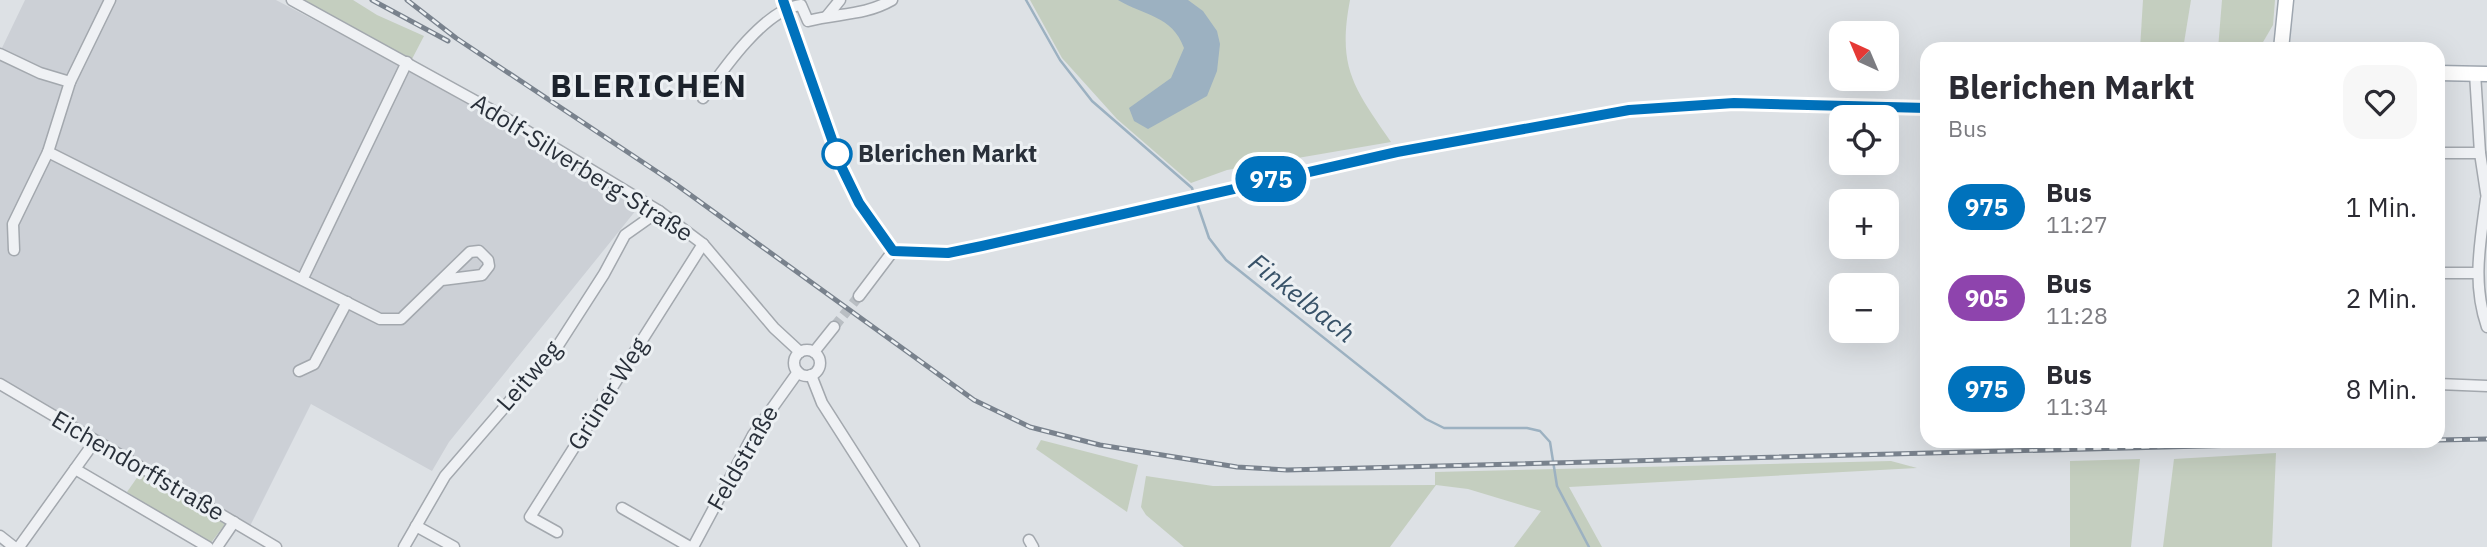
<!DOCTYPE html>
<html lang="de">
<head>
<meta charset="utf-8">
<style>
  body { margin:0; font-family:"IBM Plex Sans",sans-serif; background:#f7f7f7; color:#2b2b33; height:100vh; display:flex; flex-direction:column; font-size:26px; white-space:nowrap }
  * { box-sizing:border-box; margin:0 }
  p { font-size:23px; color:#7c7c81 }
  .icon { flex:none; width:38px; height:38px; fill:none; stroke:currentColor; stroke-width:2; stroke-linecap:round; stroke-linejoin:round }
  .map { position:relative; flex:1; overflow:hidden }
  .side { position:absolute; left:1920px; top:42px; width:525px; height:406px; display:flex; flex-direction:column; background:#fff; border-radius:21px; box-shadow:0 7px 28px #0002 }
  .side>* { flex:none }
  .badge { padding:0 14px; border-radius:23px; font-size:24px; line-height:46px }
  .needle { width:46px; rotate:316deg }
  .buttons { position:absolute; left:1829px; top:21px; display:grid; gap:14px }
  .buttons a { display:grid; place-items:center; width:70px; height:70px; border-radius:14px; background:#fff; box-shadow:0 7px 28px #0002; font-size:35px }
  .map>.badge { position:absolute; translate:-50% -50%; box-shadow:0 0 0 4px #fff }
  .round { display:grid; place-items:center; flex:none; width:74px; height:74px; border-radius:21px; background:#f7f7f7 }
  .headline { display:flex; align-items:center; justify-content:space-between; height:119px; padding:0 28px }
  h1 { font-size:33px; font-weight:700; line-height:52px }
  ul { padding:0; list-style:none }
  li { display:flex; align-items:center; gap:21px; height:91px; padding:0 28px }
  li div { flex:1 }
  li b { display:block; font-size:26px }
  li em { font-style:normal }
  li .badge { min-width:77px; font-weight:700; text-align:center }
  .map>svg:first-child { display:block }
  .built { fill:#ccd0d6 }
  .green { fill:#c4cebf }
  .water { fill:#9cb1c1 }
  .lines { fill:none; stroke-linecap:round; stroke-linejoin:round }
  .stream { stroke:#9cb1c1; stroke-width:2.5 }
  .minor-tunnel { stroke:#b9bec3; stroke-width:10; stroke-dasharray:10 5; stroke-linecap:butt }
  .minor-casing { stroke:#a3a8ae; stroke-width:13 }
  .major-casing { stroke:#9ea6af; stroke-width:17 }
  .minor { stroke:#eff1f4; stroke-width:10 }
  .major { stroke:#fff; stroke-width:14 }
  .rail-casing { stroke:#79828d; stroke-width:5 }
  .rail { stroke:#ecf0f3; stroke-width:2.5; stroke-dasharray:8; stroke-linecap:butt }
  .line-casing { stroke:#fff; stroke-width:16 }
  .line { stroke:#0072bc; stroke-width:10 }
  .stop-dot { fill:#fff; stroke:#0072bc; stroke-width:3.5 }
  .labels { text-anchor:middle; stroke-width:6; stroke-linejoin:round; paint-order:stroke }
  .stop-label { font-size:24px; font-weight:bold; fill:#29303a; stroke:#ecf0f3; text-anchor:start }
  .street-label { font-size:24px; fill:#29303a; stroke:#ecf0f3 }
  .water-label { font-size:26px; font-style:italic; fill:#385268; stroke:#ecf0f3 }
  .district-label { font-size:32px; font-weight:bold; letter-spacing:2px; fill:#1b222b; stroke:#ecf0f3 }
</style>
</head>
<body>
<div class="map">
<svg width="2487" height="547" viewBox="0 0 2487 547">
  <rect width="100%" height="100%" fill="#dde1e5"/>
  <!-- built -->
  <path class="built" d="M25,0H276L398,64L641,204L449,442L432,471L311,404L248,530L0,377V52Z"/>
  <!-- green -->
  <g class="green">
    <path d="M300,0H353L377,15L424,36L412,59Z"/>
    <path d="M1030,0H1350C1337,68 1354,88 1391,142L1227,170L1191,183L1117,119L1062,58Z"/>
    <path d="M2143,0H2191L2183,49H2140Z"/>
    <path d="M2222,0H2275L2273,25L2259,49H2218Z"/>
    <path d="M1041,440L1138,465L1127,512L1036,449Z"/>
    <path d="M2276,453L2272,547H2163L2174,459Z"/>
    <path d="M2140,459L2131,547H2070V461Z"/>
    <path d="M1891,461L1917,468L1569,487L1602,547H1514L1541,511L1468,489L1436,485L1390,547H1184L1146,515L1141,507L1146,476L1213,486L1435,485V472Z"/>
    <path d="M141,472L226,523L210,544L127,492Z"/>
  </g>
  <!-- water -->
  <path class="water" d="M1118,0H1188L1203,11L1217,31L1220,44L1217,71L1207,96L1148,129L1134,121L1129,108L1171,78L1184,48C1172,15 1144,16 1118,0Z"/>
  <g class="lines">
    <!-- stream -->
    <g class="stream">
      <path d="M1026,0L1060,60L1092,101L1192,188L1194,194"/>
      <path d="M1196,200L1209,238L1226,260L1426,419L1444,428H1527L1540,431L1550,442L1557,486L1589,547"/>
    </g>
    <!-- minor-tunnel -->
    <path class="minor-tunnel" d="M834,327L859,296"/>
    <!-- minor casing -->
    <g class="minor-casing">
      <g id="minor">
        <path d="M292,0L497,113L659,211L703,244L774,328L800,352"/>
        <path d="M783,0L842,168L859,203L893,251"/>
        <path d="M827,16L840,0"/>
        <path d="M0,54L40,73L70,82"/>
        <path d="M2475,73L2480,153L2487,199"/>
        <path d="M703,98C724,68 765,9 801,5L808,21C837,13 864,16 892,0"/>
        <path d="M48,152L380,319H401L470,252L479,251L488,260L489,266L482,275L442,280"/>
        <path d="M2438,153H2480"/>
        <path d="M2486,199C2480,244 2472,283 2487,327"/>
        <path d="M14,250L13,224L48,152L70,82L110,0"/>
        <path d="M893,251L948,253L1397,152L1629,110L1734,103L1927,108"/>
        <path d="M2438,273H2476"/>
        <path d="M303,278L407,62"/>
        <path d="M859,296L893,251"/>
        <circle cx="807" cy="363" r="13"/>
        <path d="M814,352L834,327"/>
        <path d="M299,371L314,364L347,302"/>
        <path d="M811,375L822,403L914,547"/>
        <path d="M0,384L276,547"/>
        <path d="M2438,384L2487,386"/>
        <path d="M75,469L208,547"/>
        <path d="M622,508L690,547"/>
        <path d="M416,526L454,547"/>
        <path d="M557,532L530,517L703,244"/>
        <path d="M0,536L14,547"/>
        <path d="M1029,540L1033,547"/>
        <path d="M19,547L95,441"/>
        <path d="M217,547L234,522"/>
        <path d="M404,547L445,476L559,344L604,274L625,235L659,211"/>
        <path d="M693,547L753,435L798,372"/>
      </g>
    </g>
    <!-- major casing -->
    <g class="major-casing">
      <g id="major">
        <path d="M2281,49L2286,0"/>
        <path d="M2438,73L2487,74"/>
      </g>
    </g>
    <!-- minor -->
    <use href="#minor" class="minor"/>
    <!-- major -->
    <use href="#major" class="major"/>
    <!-- rail casing -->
    <g class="rail-casing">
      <g id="rail">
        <path d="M372,0L448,41"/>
        <path d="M407,0L456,38L674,183L974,400L1030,427L1100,445L1237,467L1287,470L2388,441"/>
        <path d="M2438,440L2487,439"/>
      </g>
    </g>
    <!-- rail -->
    <use href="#rail" class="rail"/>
  </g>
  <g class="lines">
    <!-- line casing -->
    <g class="line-casing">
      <path id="line" d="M783,0L842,168L859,203L893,251L948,253L982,246L1397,152L1629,110L1734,103L1927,108"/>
    </g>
    <!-- line -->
    <use href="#line" class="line"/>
  </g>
  <!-- markers -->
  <circle class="stop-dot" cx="837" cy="154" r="14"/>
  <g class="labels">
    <!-- stop labels -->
    <g class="stop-label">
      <text x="858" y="162">Blerichen Markt</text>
    </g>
    <!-- street labels -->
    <g class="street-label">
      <text transform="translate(582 168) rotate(32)" y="8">Adolf-Silverberg-Straße</text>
      <text transform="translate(529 376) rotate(-49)" y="8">Leitweg</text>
      <text transform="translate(608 394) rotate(-58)" y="8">Grüner Weg</text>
      <text transform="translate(743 458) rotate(-60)" y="8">Feldstraße</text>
      <text transform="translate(138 466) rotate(30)" y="8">Eichendorffstraße</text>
    </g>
    <!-- water labels -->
    <g class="water-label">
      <text transform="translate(1302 298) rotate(38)" y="9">Finkelbach</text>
    </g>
    <!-- district labels -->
    <g class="district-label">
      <text x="649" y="97">BLERICHEN</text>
    </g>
  </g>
</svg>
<div class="buttons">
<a><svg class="needle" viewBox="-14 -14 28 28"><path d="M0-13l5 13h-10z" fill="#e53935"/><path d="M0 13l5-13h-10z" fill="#7c7c81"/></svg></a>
<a><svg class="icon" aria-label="locate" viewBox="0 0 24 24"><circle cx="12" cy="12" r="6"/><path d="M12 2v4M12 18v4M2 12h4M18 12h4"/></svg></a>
<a>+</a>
<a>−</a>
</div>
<b class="badge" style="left:1271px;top:179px;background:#0072bc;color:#fff">975</b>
<section class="side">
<div class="headline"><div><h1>Blerichen Markt</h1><p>Bus</p></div><a class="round"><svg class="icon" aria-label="heart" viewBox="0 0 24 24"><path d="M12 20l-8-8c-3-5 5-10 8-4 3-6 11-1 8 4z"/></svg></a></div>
<ul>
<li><span class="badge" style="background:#0072bc;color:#fff">975</span><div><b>Bus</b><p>11:27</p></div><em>1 Min.</em></li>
<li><span class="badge" style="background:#8e44ad;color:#fff">905</span><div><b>Bus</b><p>11:28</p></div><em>2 Min.</em></li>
<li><span class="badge" style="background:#0072bc;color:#fff">975</span><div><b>Bus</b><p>11:34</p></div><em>8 Min.</em></li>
</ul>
</section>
</div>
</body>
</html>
